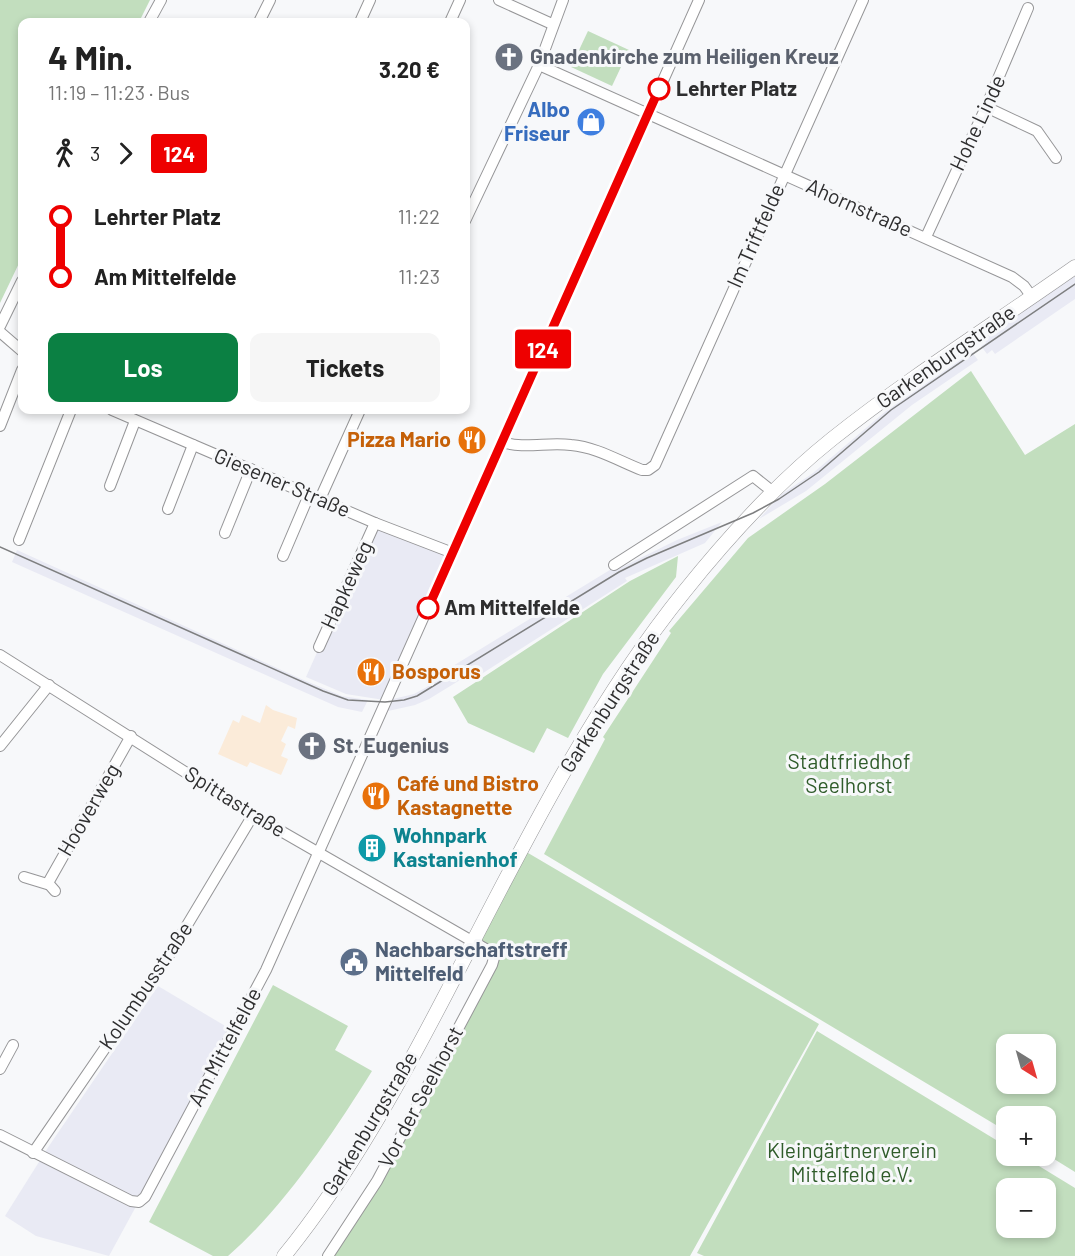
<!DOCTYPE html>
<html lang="de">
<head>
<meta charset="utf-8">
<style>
  body { margin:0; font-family:Barlow,sans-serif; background:#f6f6f6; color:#222; height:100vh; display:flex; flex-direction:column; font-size:22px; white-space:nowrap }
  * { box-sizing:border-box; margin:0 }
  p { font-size:20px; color:#767676 }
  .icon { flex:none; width:33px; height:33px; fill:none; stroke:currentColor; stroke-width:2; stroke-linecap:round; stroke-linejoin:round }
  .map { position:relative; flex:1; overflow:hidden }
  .panel { position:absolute; left:18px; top:18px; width:452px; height:396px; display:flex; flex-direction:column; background:#fff; border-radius:12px; box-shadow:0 3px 9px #0003 }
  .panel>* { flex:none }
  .badge { padding:0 12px; border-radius:4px; font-size:21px; line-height:39px }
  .needle { width:39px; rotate:143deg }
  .controls { position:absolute; left:996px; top:1034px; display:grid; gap:12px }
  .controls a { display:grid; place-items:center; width:60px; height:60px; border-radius:12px; background:#fff; box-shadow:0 3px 9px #0003; font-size:30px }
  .map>.badge { position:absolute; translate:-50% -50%; box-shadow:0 0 0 3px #fff }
  .legs { display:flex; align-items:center; gap:9px; height:66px; padding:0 30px; font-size:20px }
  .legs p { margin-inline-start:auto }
  .overview { display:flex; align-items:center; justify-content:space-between; height:102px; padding:0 30px }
  h1 { font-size:33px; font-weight:700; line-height:45px }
  .cta { display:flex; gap:12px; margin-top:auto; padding:12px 30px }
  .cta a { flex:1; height:69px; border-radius:12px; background:#0b8043; color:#fff; font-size:24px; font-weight:700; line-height:69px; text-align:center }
  .cta a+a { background:#f6f6f6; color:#222 }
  ul { padding:0 30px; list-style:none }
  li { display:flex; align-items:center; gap:21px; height:60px; font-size:22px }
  li i { display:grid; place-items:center; width:9px; height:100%; margin:0 8px; background:currentColor }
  li i::after { content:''; width:15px; height:15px; margin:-8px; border:4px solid; border-radius:50%; background:#fff }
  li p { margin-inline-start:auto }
  li:first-child i { background:linear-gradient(#0000 50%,currentColor 0) }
  li:last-child i { background:linear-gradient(currentColor 50%,#0000 0) }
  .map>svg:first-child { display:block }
  .built { fill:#e9eaf4 }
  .education { fill:#fbebd9 }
  .green { fill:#c2debe; fill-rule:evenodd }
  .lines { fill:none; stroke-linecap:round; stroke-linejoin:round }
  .minor-casing { stroke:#969698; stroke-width:12 }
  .major-casing { stroke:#969698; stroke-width:15 }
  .minor { stroke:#fff; stroke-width:10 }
  .major { stroke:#fff; stroke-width:14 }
  .tram { stroke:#7e7f80; stroke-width:1.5 }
  .line-1-casing { stroke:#fff; stroke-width:14 }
  .line-1 { stroke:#e00; stroke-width:9 }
  .stop-1-dot { fill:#fff; stroke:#e00; stroke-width:3 }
  .labels { text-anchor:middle; stroke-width:6; stroke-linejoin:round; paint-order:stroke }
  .worship-label { font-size:21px; font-weight:bold; fill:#5b616d; stroke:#f7f8fa; text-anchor:start }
  .stop-label { font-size:21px; font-weight:bold; fill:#2e2e2f; stroke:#f7f8fa; text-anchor:start }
  .shop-label { font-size:21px; font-weight:bold; fill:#366cbe; stroke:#f7f8fa; text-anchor:end }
  .street-label { font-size:21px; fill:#2e2e2f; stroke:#f7f8fa }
  .food-label { font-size:21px; font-weight:bold; fill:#c56008; stroke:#f7f8fa; text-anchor:start }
  .park-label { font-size:21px; fill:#2f5c2a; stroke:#f7f8fa }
  .culture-label { font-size:21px; font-weight:bold; fill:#0d838f; stroke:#f7f8fa; text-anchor:start }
  .service-label { font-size:21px; font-weight:bold; fill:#4e5e75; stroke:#f7f8fa; text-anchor:start }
</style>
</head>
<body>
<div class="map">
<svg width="1075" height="1256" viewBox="0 0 1075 1256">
  <rect width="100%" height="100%" fill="#f7f8fa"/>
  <!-- built -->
  <g class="built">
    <path d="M1075,276V299L995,354L992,350L987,354L981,346L986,343L984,338Z"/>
    <path d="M972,352L978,360L912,405L806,491L759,519L782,494L813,473L886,411Z"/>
    <path d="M722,522L705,543L625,578L627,581L469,682L465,677L429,699L415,705L388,711L393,699L414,694L425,688L450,673L448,669L618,565L620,568L677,540Z"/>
    <path d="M375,523L453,553L384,700L346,694L306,677Z"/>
    <path d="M17,550L299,678L342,696L368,700L362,712L338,707L295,688L12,562Z"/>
    <path d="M158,986L232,1030L109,1256L36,1236L5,1216L49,1146Z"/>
  </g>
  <!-- education -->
  <path class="education" d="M266,705L273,710L297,718L295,729L288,726L281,741L286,744L281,756L288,759L281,775L250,762L247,767L218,754L233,720L239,723L242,715L260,723Z"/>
  <!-- green -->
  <g class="green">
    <path d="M0,0H150L139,22H22V257L0,303Z"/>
    <path d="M588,31L629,50L612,86L571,67Z"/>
    <path d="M971,371L1025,455L1075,424V1172L1046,1154V1116H1006V1131L544,854L605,739L603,737L671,633L669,631L748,538L825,484ZM1006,1044H1046V1083H1006Z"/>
    <path d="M678,556L676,577L603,674L568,738L547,728L534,753L468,723L453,697L630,581Z"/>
    <path d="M523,850L819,1024L690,1256H328L377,1181L494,958L474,941Z"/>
    <path d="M273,985L348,1026L335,1050L372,1071C332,1135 285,1206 228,1256H213L149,1222Z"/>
    <path d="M817,1031L1006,1146V1155H1021L1075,1188V1256H704L697,1253ZM1006,1188H1046V1227H1006Z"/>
  </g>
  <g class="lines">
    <!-- minor casing -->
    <g class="minor-casing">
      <g id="minor">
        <path d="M499,0L552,24"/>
        <path d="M149,22L161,0"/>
        <path d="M259,22L270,0"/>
        <path d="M360,22L370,0"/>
        <path d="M450,22L460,0"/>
        <path d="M539,65L1012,277L1024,286L1032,297"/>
        <path d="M986,107L1037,131L1056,158"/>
        <path d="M465,221L539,65L563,0"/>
        <path d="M926,237L986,107L1028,8"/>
        <path d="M0,326L22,281"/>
        <path d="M0,332L22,351"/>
        <path d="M112,410L375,523L453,553"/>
        <path d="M0,426L22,370"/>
        <path d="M502,442C524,449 548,442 571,445C596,447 619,461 642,470H648L655,465L863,0"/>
        <path d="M110,486L135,421"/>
        <path d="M320,499L360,410"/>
        <path d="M168,509L193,445"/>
        <path d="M225,533L251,469"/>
        <path d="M19,540L71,410"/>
        <path d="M283,556L309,495"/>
        <path d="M614,565L753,476L773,492"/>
        <path d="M319,647L375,523"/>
        <path d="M0,655L253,815L491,952L494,958L492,965L377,1181L328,1256"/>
        <path d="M0,746L49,685"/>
        <path d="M24,877L47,884"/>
        <path d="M55,891L48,883L131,736"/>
        <path d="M0,1069L13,1045"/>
        <path d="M0,1135L131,1201L139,1202L145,1197L266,970L699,0"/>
        <path d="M33,1153L171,952L253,815"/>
      </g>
    </g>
    <!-- major casing -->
    <g class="major-casing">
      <path id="major" d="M284,1256C349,1176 399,1084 447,992C517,858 588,711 684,592C728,537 777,483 832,439C910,377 994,324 1075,267"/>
    </g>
    <!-- minor -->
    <use href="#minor" class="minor"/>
    <!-- major -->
    <use href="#major" class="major"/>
    <!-- tram -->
    <path class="tram" d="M0,547L323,691L348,700L385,702L404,700L417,696L619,572L647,558L753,513L779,499L819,472L891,410L1075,284"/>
  </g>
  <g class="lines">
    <!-- line-1 casing -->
    <g class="line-1-casing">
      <path id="line-1" d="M428,608L659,89"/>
    </g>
    <!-- line-1 -->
    <use href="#line-1" class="line-1"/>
  </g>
  <!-- icons -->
  <defs>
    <g id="church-disc" transform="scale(1.5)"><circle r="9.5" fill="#6b7280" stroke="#f7f8fa"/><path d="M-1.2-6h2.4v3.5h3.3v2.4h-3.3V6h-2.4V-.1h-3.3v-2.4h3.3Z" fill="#fff"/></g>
    <g id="shop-disc" transform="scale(1.5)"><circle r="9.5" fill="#3f7fe0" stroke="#f7f8fa"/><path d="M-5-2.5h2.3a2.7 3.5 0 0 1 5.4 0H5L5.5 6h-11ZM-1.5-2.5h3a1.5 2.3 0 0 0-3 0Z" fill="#fff"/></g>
    <g id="restaurant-disc" transform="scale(1.5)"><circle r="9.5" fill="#e8710a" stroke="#f7f8fa"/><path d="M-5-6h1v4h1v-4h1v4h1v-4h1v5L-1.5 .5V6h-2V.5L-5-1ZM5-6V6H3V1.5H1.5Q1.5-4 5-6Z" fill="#fff"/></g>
    <g id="building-disc" transform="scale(1.5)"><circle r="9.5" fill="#0f9aa8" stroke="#f7f8fa"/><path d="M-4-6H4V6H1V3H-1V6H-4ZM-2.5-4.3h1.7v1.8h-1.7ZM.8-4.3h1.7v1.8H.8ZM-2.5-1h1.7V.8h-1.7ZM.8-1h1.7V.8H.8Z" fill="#fff"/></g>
    <g id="civic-disc" transform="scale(1.5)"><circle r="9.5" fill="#5c6f8a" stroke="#f7f8fa"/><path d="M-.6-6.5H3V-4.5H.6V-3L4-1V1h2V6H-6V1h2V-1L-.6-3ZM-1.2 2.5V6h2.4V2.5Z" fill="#fff"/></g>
  </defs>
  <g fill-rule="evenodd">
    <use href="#church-disc" x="509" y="57"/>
    <use href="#shop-disc" x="591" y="122"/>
    <use href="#restaurant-disc" x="472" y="440"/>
    <use href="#restaurant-disc" x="371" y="672"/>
    <use href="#church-disc" x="312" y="746"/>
    <use href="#restaurant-disc" x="376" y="796"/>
    <use href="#building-disc" x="372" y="848"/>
    <use href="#civic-disc" x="354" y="962"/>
  </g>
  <!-- markers -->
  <g class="stop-1-dot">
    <circle cx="659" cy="89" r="10"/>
    <circle cx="428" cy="608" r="10"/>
  </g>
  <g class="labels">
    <!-- worship labels -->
    <g class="worship-label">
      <text x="530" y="64">Gnadenkirche zum Heiligen Kreuz</text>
      <text x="333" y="753">St. Eugenius</text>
    </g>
    <!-- stop labels -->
    <g class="stop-label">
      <text x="676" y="96">Lehrter Platz</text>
      <text x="444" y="615">Am Mittelfelde</text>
    </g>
    <!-- shop labels -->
    <g class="shop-label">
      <text x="570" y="117">Albo<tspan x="570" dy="24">Friseur</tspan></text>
    </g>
    <!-- street labels -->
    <g class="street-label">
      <text transform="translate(978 123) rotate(-65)" y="7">Hohe Linde</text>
      <text transform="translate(859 208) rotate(24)" y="7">Ahornstraße</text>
      <text transform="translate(756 236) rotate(-66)" y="7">Im Triftfelde</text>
      <text transform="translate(946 357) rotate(-35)" y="7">Garkenburgstraße</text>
      <text transform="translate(282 483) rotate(23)" y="7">Giesener Straße</text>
      <text transform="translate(347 585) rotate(-65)" y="7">Hapkeweg</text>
      <text transform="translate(610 702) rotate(-57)" y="7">Garkenburgstraße</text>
      <text transform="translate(235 802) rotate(32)" y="7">Spittastraße</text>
      <text transform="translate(89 810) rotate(-60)" y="7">Hooverweg</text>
      <text transform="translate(146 986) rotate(-56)" y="7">Kolumbusstraße</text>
      <text transform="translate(225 1047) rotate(-62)" y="7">Am Mittelfelde</text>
      <text transform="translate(421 1097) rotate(-62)" y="7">Vor der Seelhorst</text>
      <text transform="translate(370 1124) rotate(-59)" y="7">Garkenburgstraße</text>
    </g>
    <!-- food labels -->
    <g class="food-label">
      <text x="451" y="447" text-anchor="end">Pizza Mario</text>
      <text x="392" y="679">Bosporus</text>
      <text x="397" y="791">Café und Bistro<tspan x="397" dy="24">Kastagnette</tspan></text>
    </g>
    <!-- park labels -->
    <g class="park-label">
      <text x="849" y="769">Stadtfriedhof<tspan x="849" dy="24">Seelhorst</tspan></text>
      <text x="852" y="1158">Kleingärtnerverein<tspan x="852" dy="24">Mittelfeld e.V.</tspan></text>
    </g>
    <!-- culture labels -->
    <g class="culture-label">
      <text x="393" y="843">Wohnpark<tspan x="393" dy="24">Kastanienhof</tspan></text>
    </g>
    <!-- service labels -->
    <g class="service-label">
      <text x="375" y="957">Nachbarschaftstreff<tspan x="375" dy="24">Mittelfeld</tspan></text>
    </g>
  </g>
</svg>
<div class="controls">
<a><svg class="needle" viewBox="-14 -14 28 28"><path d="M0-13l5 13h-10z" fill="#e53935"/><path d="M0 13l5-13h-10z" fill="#767676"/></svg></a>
<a>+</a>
<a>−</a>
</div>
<b class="badge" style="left:543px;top:349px;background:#e00;color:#fff">124</b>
<section class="panel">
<div class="overview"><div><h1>4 Min.</h1><p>11:19 – 11:23 · Bus</p></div><b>3.20 €</b></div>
<div class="legs"><svg class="icon" aria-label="walk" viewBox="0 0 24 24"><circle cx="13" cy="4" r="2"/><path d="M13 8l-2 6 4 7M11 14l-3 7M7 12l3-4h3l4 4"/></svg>3<svg class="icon" aria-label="forward" viewBox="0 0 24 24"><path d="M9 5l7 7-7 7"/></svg><b class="badge" style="background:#e00;color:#fff">124</b></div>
<ul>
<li><i style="color:#e00"></i><b>Lehrter Platz</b><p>11:22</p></li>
<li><i style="color:#e00"></i><b>Am Mittelfelde</b><p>11:23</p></li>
</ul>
<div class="cta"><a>Los</a><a>Tickets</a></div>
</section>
</div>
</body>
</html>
